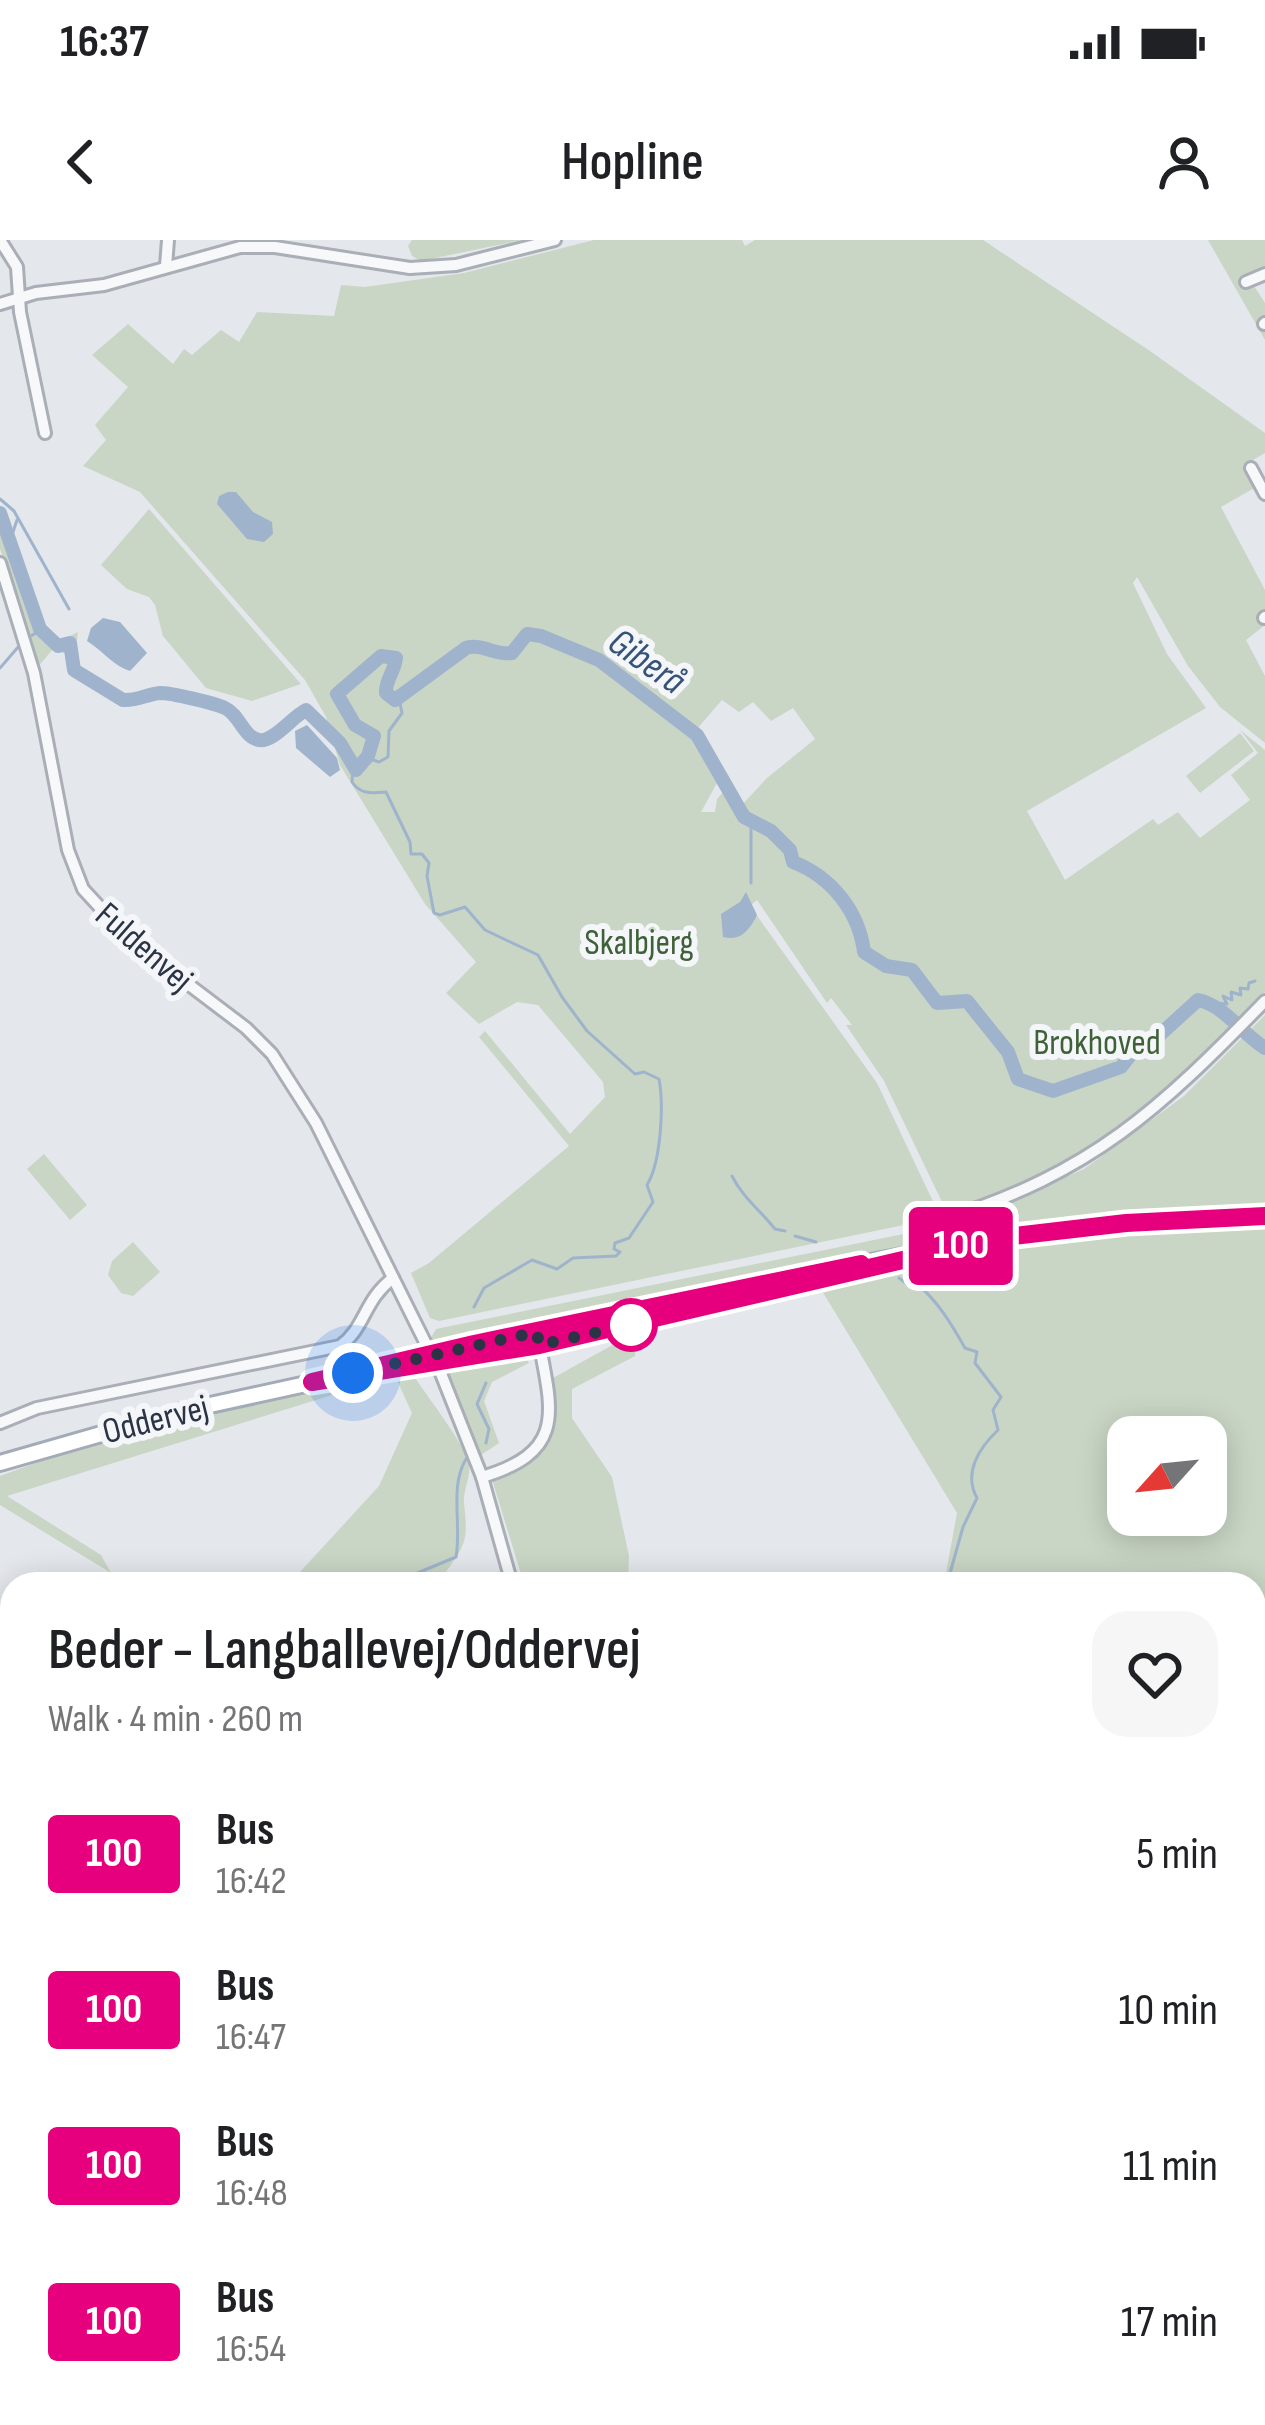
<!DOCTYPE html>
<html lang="en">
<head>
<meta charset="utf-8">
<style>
  body { margin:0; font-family:"Sofia Sans Condensed",sans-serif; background:#f6f6f6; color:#202124; height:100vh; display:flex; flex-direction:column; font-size:45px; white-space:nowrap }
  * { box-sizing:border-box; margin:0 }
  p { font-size:39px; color:#757577 }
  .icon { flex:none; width:66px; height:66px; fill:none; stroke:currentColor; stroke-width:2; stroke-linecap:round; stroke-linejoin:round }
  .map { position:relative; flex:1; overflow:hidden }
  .details { position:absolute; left:0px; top:1332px; width:1266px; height:855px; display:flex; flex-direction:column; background:#fff; border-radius:36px 36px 0 0; box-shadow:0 6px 30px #0003 }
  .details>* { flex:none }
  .badge { padding:0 24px; border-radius:9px; font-size:42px; line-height:78px }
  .needle { width:78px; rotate:243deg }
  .tools { position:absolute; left:1107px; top:1176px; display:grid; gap:24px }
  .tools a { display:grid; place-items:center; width:120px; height:120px; border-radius:24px; background:#fff; box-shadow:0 6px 30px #0003; font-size:60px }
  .you { position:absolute; width:60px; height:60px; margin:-30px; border:9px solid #fff; border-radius:50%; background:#1a73e8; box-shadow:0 0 0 18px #1a73e833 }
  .map>.badge { position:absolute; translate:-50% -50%; box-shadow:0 0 0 6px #fff }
  .round { display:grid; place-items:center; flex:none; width:126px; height:126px; border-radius:36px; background:#f6f6f6 }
  .head { display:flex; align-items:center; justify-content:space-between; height:204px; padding:0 48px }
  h1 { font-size:57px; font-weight:600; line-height:90px }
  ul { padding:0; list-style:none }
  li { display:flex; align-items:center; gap:36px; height:156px; padding:0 48px }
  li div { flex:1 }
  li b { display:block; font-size:45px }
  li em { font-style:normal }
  li .badge { min-width:132px; font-weight:700; text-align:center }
  .status { display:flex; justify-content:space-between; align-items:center; height:84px; padding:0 60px; background:#fff; direction:ltr }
  .status svg { height:33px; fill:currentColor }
  header { display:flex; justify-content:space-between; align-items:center; height:156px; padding:0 48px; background:#fff; font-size:54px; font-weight:600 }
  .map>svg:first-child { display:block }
  .green { fill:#c9d6c5; fill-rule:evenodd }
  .water { fill:#9fb4cc }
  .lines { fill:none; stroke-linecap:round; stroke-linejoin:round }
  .stream { stroke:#9fb4cc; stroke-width:3 }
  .river { stroke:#9fb4cc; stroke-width:14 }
  .minor-casing { stroke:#a9aeb7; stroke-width:16 }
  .major-casing { stroke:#a3abb8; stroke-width:20 }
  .minor { stroke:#f7f8fa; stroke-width:10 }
  .major { stroke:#fff; stroke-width:14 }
  .line-casing { stroke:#fff; stroke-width:27 }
  .line { stroke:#e6007e; stroke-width:18 }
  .walk { stroke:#2b3445; stroke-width:12; stroke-dasharray:0 21.6 }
  .stop-dot { fill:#fff; stroke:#e6007e; stroke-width:6 }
  .labels { text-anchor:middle; stroke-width:12; stroke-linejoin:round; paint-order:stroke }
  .park-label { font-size:36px; fill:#3f6138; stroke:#f4f6f9 }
  .street-label { font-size:36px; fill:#2b3445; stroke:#f4f6f9 }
  .water-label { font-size:39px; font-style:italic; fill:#34527a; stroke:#f4f6f9 }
</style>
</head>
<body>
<div class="status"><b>16:37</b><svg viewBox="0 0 49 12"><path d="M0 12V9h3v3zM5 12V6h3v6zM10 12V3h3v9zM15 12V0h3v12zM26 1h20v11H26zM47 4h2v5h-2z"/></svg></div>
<header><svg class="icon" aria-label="back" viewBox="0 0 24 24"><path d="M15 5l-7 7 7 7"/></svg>Hopline<svg class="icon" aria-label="person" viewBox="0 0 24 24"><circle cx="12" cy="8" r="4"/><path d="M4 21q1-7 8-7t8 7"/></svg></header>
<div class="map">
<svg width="1265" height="2185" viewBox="0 0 1265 2185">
  <rect width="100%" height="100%" fill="#e4e7ec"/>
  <!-- green -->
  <g class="green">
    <path d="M412,0H522L421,21L412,16L408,6Z"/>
    <path d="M594,0H742L745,6L755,0H983L1150,111L1265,193V213L1244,225L1256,247L1221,267L1265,350V385L1246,400L1265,436V503L1220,467L1188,426L1137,337L1133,343L1167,414L1206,468L1027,571L1065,640L1153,579L1158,585L1178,572L1200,598L1250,560L1231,535L1258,513L1240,490L1265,510V752L1166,854L1076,918L969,966L950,967L942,962L884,841L846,785H852L831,758L827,763L757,660L750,666L877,843L938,972L933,979L439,1081L430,1078L411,1033L429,1023L569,906L479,797L485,791L570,894L605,857L603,842L538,765L517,762L479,784L446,753L476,722L425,664L340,525L326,477L305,440L140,252L83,226L106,200L95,185L128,147L92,115L128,84L173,124L184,109L192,115L221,90L239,102L257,72L334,76L341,45L365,47L464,33ZM722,460L739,472L753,462L771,481L793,468L815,499L767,538L740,567L728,546L717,559L715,572H701L723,532L696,490Z"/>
    <path d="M1208,0H1265V31L1252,43L1265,63V100Z"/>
    <path d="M0,266L48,396L58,402L78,392L77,400L66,414L53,409L37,428L25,378L0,309Z"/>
    <path d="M149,269L301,444L252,461L206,448L163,396L155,365L149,357L127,349L101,325Z"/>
    <path d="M1240,493L1254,511L1200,553L1186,536Z"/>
    <path d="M1265,775V965L1132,973L968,994L434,1108L429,1101L436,1089L938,987L946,990L1084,929L1184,856Z"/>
    <path d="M44,914L87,965L70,980L27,929Z"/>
    <path d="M1265,988V2185H1215L1206,2175H1254V1344H944L957,1273L819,1046L970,1012L1134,990ZM1128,1197H1206V1275H1128Z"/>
    <path d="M133,1002L160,1032L133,1056L121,1053L108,1035L112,1021Z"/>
    <path d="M627,1097L636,1103L635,1116L572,1149V1178L612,1237L629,1316L628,1344H524L492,1239C547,1216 559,1197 553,1138Z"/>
    <path d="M525,1117L529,1123L492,1142L484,1161L499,1203L481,1215L445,1129Z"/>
    <path d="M395,1136H414C427,1157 466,1205 469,1225C471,1237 463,1249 464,1263C468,1298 467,1304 445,1333L425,1337V1344H289L379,1246L412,1173Z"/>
    <path d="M387,1138L7,1256L101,1315L111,1333L0,1265V1236C121,1190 260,1162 387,1138Z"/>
    <path d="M0,1531L12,1539V1952L3,1954Z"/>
    <path d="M12,2071V2175H382L383,2185H0V2077Z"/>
    <path d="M992,2175H1171L1180,2185H997Z"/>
  </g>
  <!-- water -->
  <g class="water">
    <path d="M228,252H236L253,272L272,282L273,294L264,302L247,299L217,264L219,256Z"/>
    <path d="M103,378L120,382L147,413L130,431C112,425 103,411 87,401L91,388Z"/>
    <path d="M307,485L337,518L340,530L330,537L296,508L295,491Z"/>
    <path d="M746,652L757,675C750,689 741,702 723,697L721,674L740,662Z"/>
  </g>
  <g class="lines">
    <!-- stream -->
    <g class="stream">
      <path d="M0,259L14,271L69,369"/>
      <path d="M10,301L17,280"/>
      <path d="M29,397L41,390"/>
      <path d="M0,428L19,406"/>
      <path d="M367,518L379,522L388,517L389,491L402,473L399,459"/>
      <path d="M353,528L352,542C361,555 372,553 386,552L410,602L411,614H422L429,623L427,636L434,673L440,675L465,667L485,690L538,715L562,757L587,791L635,834L644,832L659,839C664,866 661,922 647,945L653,962L629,998L615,1003L614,1009L620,1012L616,1016L573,1018L557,1029L532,1020L484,1048L474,1067"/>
      <path d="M751,643V581"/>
      <path d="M1213,763L1227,764L1223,756L1232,760L1231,752L1241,755L1240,748L1248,749L1249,743L1255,741"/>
      <path d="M732,936C743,958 760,970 775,989L785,991"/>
      <path d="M795,996L816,1002"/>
      <path d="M899,1038L907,1044L916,1043C938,1061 952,1085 965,1108L977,1112L975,1123L1001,1157L993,1170L998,1190C979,1208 963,1233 977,1258L963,1287L947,1344"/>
      <path d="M486,1143L477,1164L489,1189L486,1203"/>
      <path d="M408,1344L415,1334L456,1317C462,1285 449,1247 466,1219"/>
      <path d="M353,2175L355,2185"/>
      <path d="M64,2185L65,2175"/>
    </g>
    <!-- river -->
    <path class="river" d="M0,273L40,389L58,406L70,403L74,430L123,460C138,461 147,454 160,453C172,453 214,463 225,468C240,475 243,497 259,500C273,503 293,476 306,470L340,503L356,530L368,516L374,496L355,485L337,454L381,416L396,418C395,431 385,440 386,453L395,460L466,408C483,403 495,416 512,413L527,394L541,396L599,420L697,495L744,577L771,591L790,610L793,622C832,637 859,672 864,712L886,726L912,730L937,763L967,761L1008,812L1018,839L1053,851L1121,827L1136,808L1154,800L1198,760C1224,765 1242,794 1265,808"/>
    <!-- minor casing -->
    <g class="minor-casing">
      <g id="minor">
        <path d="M0,0L17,27L20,72L45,193"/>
        <path d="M166,26L168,0"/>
        <path d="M1246,42L1265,34"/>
        <path d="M0,64L36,53L104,45L240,7H275L410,28L456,25L555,0"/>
        <path d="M1264,84L1265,83"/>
        <path d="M1251,228L1265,254"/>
        <path d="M0,323L34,433L68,610L83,649L130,700L246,788L272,814L316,883L427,1106"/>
        <path d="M1264,378L1265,377"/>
        <path d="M944,979C1092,933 1160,869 1265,761"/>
        <path d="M440,1131L482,1237L512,1344"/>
        <path d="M0,1183L37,1168L340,1106C366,1087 363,1061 393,1038"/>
        <path d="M482,1237C565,1212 553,1174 539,1102"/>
        <path d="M1181,2175L1190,2185"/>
      </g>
    </g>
    <!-- major casing -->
    <g class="major-casing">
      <g id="major">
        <path d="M418,1126L540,1104L748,1056"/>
        <path d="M0,1223L178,1172L818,1032L997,998L1081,987L1265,976"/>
      </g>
    </g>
    <!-- minor -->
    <use href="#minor" class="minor"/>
    <!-- major -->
    <use href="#major" class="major"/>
  </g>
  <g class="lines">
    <!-- line casing -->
    <g class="line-casing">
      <path id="line" d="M861,1024L474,1104L312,1142L539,1105L997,998L1126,983L1265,976"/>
    </g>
    <!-- line -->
    <use href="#line" class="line"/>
    <!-- walk -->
    <path class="walk" d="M353,1133L537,1092L539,1105L631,1085"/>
  </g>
  <!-- markers -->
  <circle class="stop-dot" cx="631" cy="1085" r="24"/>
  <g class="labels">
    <!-- park labels -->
    <g class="park-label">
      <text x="639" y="714">Skalbjerg</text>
      <text x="1097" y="814">Brokhoved</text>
    </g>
    <!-- street labels -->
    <g class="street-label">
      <text transform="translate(145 706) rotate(41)" y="13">Fuldenvej</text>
      <text transform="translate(155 1178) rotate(-14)" y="13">Oddervej</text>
    </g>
    <!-- water labels -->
    <g class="water-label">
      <text transform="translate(648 420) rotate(35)" y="14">Giberå</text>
    </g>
  </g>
</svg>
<div class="tools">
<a><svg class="needle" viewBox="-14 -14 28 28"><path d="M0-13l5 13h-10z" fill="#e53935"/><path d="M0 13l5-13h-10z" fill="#757577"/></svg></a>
</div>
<div class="you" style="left:353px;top:1133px"></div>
<b class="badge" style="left:961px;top:1006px;background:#e6007e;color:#fff">100</b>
<section class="details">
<div class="head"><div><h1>Beder - Langballevej/Oddervej</h1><p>Walk · 4 min · 260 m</p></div><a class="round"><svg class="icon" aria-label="heart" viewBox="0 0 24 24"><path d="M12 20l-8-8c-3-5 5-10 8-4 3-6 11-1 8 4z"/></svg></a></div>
<ul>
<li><span class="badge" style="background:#e6007e;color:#fff">100</span><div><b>Bus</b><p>16:42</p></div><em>5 min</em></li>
<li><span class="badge" style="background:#e6007e;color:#fff">100</span><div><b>Bus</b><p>16:47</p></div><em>10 min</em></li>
<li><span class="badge" style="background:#e6007e;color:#fff">100</span><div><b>Bus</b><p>16:48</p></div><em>11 min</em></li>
<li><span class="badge" style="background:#e6007e;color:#fff">100</span><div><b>Bus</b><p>16:54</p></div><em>17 min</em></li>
</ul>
</section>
</div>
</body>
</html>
